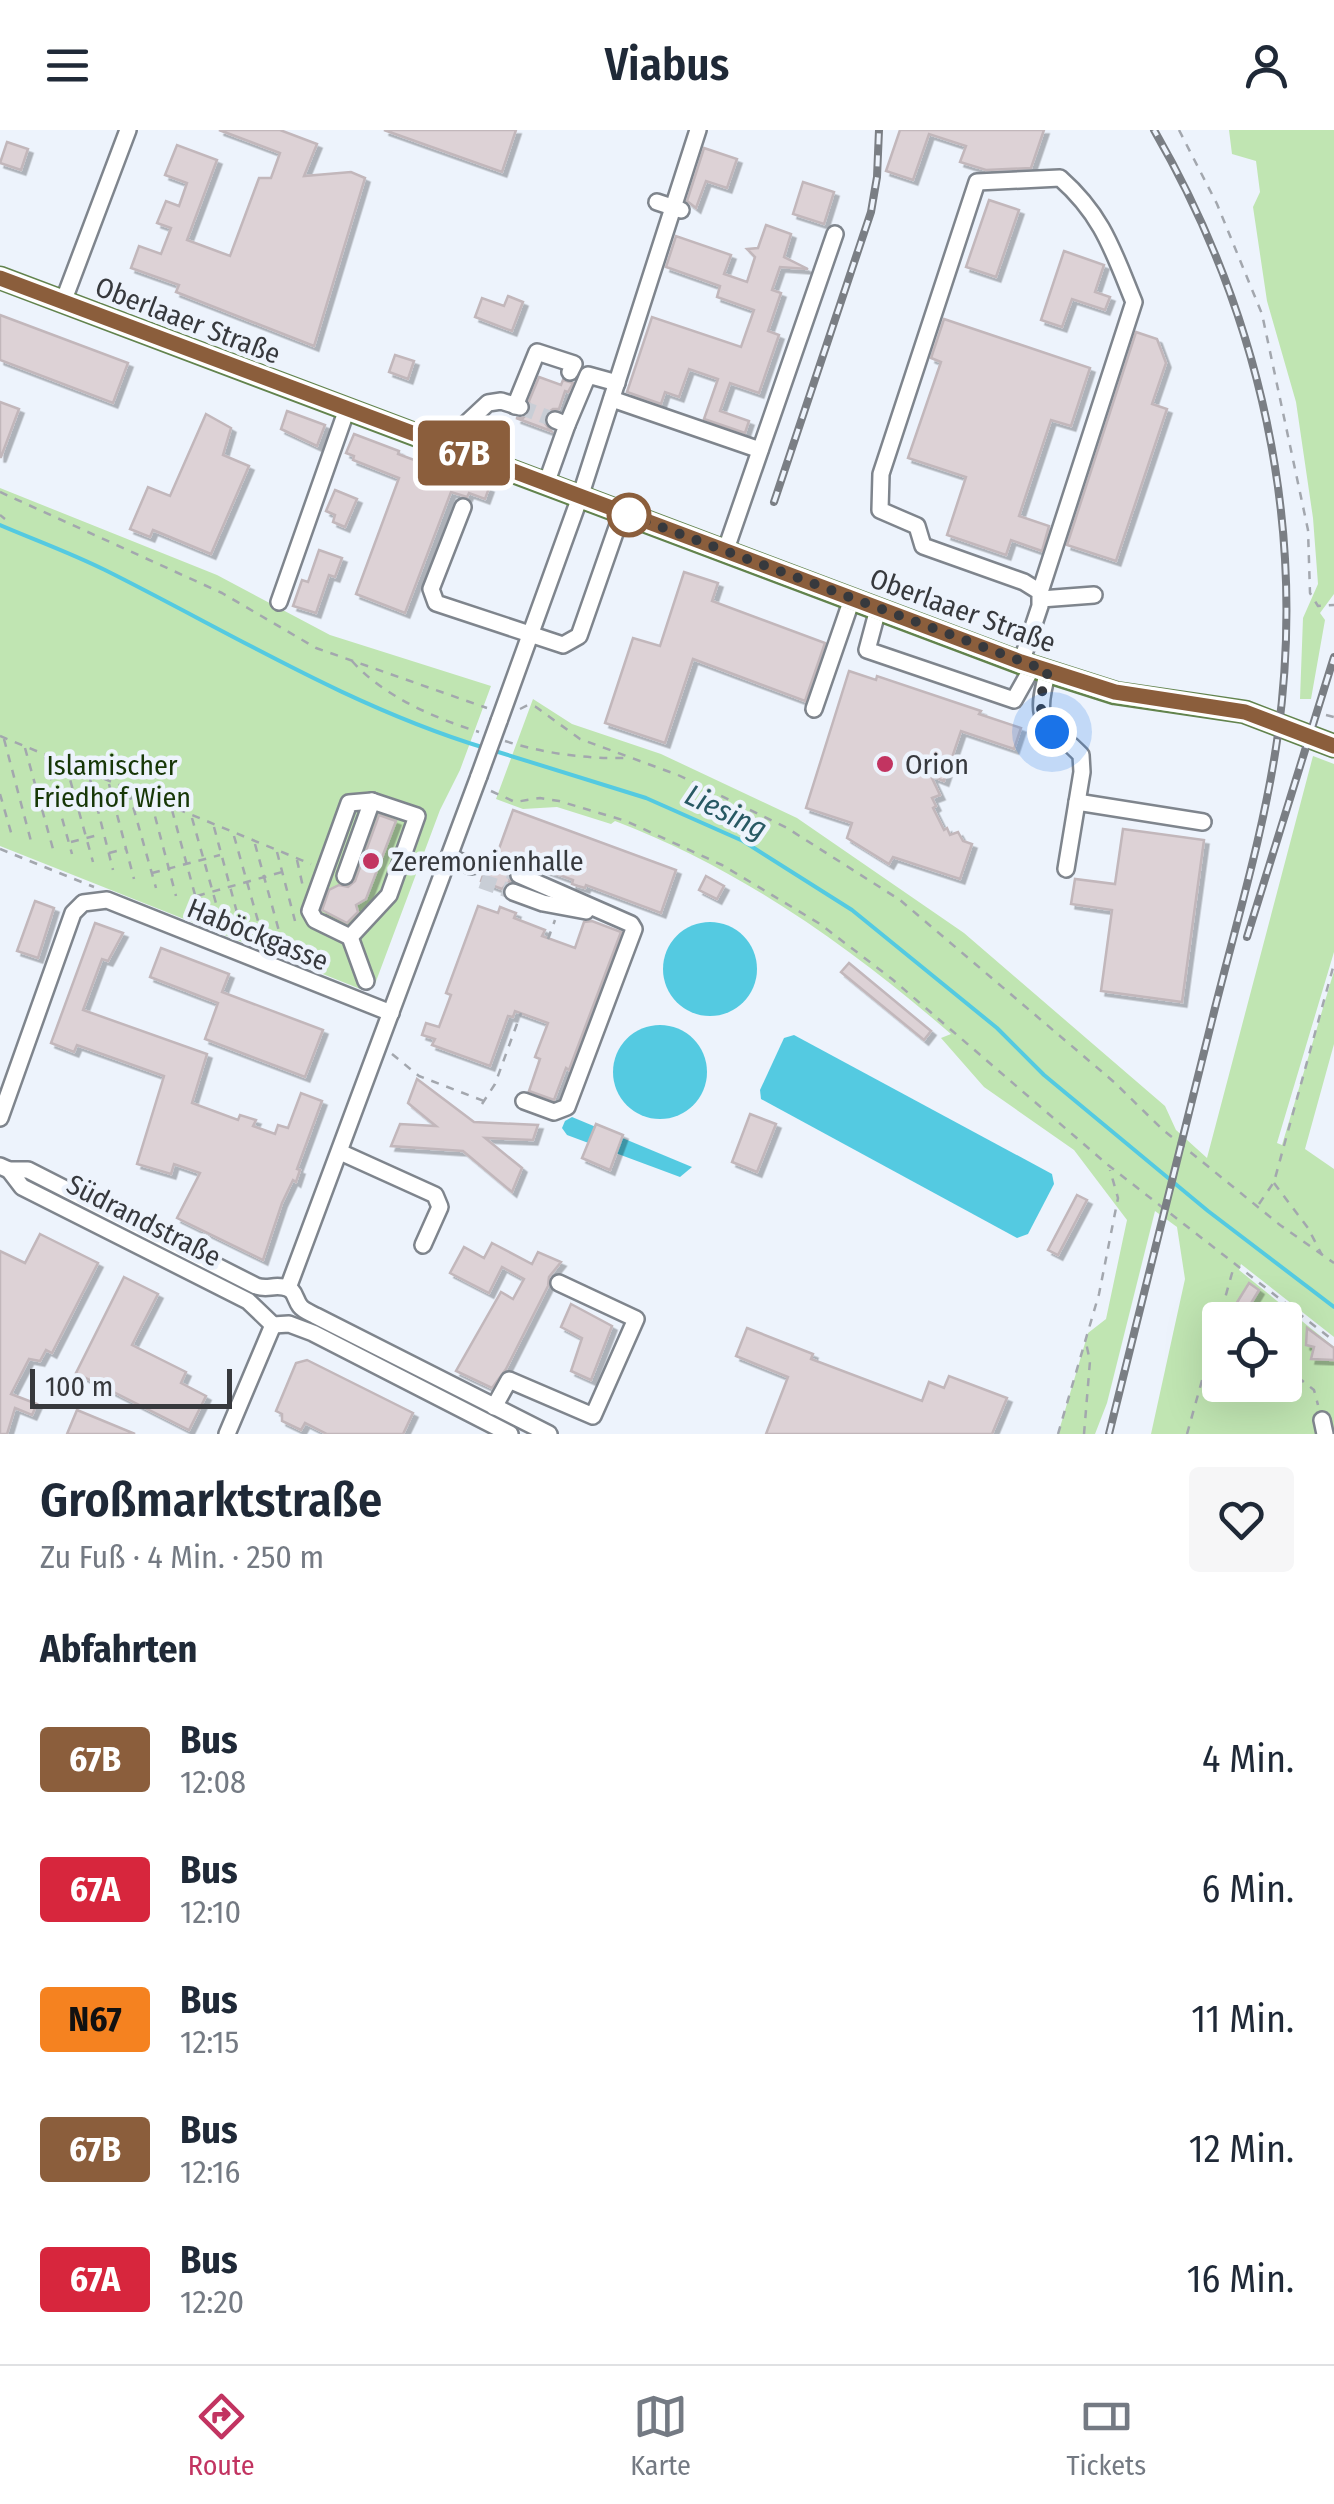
<!DOCTYPE html>
<html lang="de">
<head>
<meta charset="utf-8">
<style>
  body { margin:0; font-family:"Fira Sans Condensed",sans-serif; background:#f6f6f7; color:#1f2937; height:100vh; display:flex; flex-direction:column; font-size:38px; white-space:nowrap }
  * { box-sizing:border-box; margin:0 }
  p { font-size:32px; color:#747a83 }
  .icon { flex:none; width:55px; height:55px; fill:none; stroke:currentColor; stroke-width:2; stroke-linecap:round; stroke-linejoin:round }
  .map { position:relative; height:1304px; overflow:hidden }
  .panel { display:flex; flex-direction:column; background:#fff; flex:1 }
  .panel>* { flex:none }
  .badge { padding:0 20px; border-radius:8px; font-size:35px; line-height:65px }
  .buttons { position:absolute; left:1202px; top:1172px; display:grid; gap:20px }
  .buttons a { display:grid; place-items:center; width:100px; height:100px; border-radius:10px; background:#fff; box-shadow:0 10px 40px #0002; font-size:50px }
  .scale { position:absolute; left:30px; bottom:25px; width:202px; box-sizing:border-box; padding-left:10px; border:5px solid #37393d; border-top:0; font-size:28px; line-height:35px; white-space:nowrap; color:#37393d; -webkit-text-stroke:8px #edf3fc; paint-order:stroke }
  .you { position:absolute; width:50px; height:50px; margin:-25px; border:8px solid #fff; border-radius:50%; background:#1a73e8; box-shadow:0 0 0 15px #1a73e833 }
  .map>.badge { position:absolute; translate:-50% -50%; box-shadow:0 0 0 5px #fff }
  h2 { padding:0 40px; font-size:38px; line-height:90px }
  .round { display:grid; place-items:center; flex:none; width:105px; height:105px; border-radius:10px; background:#f6f6f7 }
  .overview { display:flex; align-items:center; justify-content:space-between; height:170px; padding:0 40px }
  h1 { font-size:48px; font-weight:600; line-height:75px }
  ul { padding:0; list-style:none }
  li { display:flex; align-items:center; gap:30px; height:130px; padding:0 40px }
  li div { flex:1 }
  li b { display:block; font-size:38px }
  li em { font-style:normal }
  li .badge { min-width:110px; font-weight:700; text-align:center }
  header { display:flex; justify-content:space-between; align-items:center; height:130px; padding:0 40px; background:#fff; font-size:45px; font-weight:600 }
  .tabs { display:flex; justify-content:space-around; align-items:center; height:140px; border-top:2px solid #e0e1e3; background:#fff; font-size:28px; color:#747a83 }
  .tabs a { display:grid; justify-items:center; gap:5px }
  .tabs .active { color:#c23461 }
  .map>svg:first-child { display:block }
  .green { fill:#c0e5b2; fill-rule:evenodd }
  .water { fill:#54cae1 }
  .lines { fill:none; stroke-linecap:round; stroke-linejoin:round }
  .stream { stroke:#54cae1; stroke-width:4 }
  .building { fill:#ddd2d6; stroke:#c2b7bb; stroke-width:2.5; filter:url(#shadow) }
  .minor-tunnel { stroke:#c9ced6; stroke-width:15; stroke-dasharray:15 8; stroke-linecap:butt }
  .minor-casing { stroke:#7f858d; stroke-width:20 }
  .major-casing { stroke:#62834d; stroke-width:25 }
  .path { stroke:#a3a7ae; stroke-width:2.5; stroke-dasharray:8 8; stroke-linecap:butt }
  .minor { stroke:#fff; stroke-width:15 }
  .major { stroke:#afcd9a; stroke-width:20 }
  .rail-casing { stroke:#7a7e84; stroke-width:8 }
  .rail { stroke:#edf3fc; stroke-width:4; stroke-dasharray:11; stroke-linecap:butt }
  .minor-bridge-casing { stroke:#7f858d; stroke-width:20; stroke-linecap:butt }
  .minor-bridge { stroke:#fff; stroke-width:15 }
  .line-casing { stroke:#fff; stroke-width:22 }
  .line { stroke:#8b5e3c; stroke-width:15 }
  .walk { stroke:#37393d; stroke-width:10; stroke-dasharray:0 18 }
  .stop-dot { fill:#fff; stroke:#8b5e3c; stroke-width:5 }
  .poi-dot { fill:#c23461; stroke:#edf3fc; stroke-width:4 }
  .labels { text-anchor:middle; stroke-width:9; stroke-linejoin:round; paint-order:stroke }
  .street-label { font-size:28px; fill:#37393d; stroke:#edf3fc }
  .poi-label { font-size:28px; fill:#37393d; stroke:#edf3fc; text-anchor:start }
  .park-label { font-size:28px; fill:#173707; stroke:#edf3fc }
  .water-label { font-size:30px; font-style:italic; fill:#285963; stroke:#edf3fc }
</style>
</head>
<body>
<header><svg class="icon" aria-label="menu" viewBox="0 0 24 24"><path d="M4 6h16M4 12h16M4 18h16"/></svg>Viabus<svg class="icon" aria-label="person" viewBox="0 0 24 24"><circle cx="12" cy="8" r="4"/><path d="M4 21q1-7 8-7t8 7"/></svg></header>
<div class="map">
<svg width="1334" height="1304" viewBox="0 0 1334 1304">
  <defs>
    <filter id="shadow"><feDropShadow dx="4.5" dy="4.5" stdDeviation="0" flood-color="#0004"/></filter>
  </defs>
  <rect width="100%" height="100%" fill="#edf3fc"/>
  <!-- green -->
  <g class="green">
    <path d="M1229,0H1334V464L1320,483L1325,490L1311,569H1300L1303,488L1318,454L1313,388L1296,272L1267,171L1253,77L1260,62L1256,31L1232,24Z"/>
    <path d="M0,358L217,445L330,505L491,556L460,640L440,680L375,854L363,860L0,716Z"/>
    <path d="M533,569L572,594L661,624L797,688L964,803L1165,976L1176,1000L1207,1028L1313,626L1334,634V822L1277,1013L1282,1015L1334,841V914L1305,1019L1334,1039V1207L1241,1134L1239,1140L1334,1217V1304H1151L1185,1149L1177,1097L1155,1081L1107,1273L1095,1304H1058L1088,1203L1106,1189L1127,1090L1074,1020L984,957L941,908L951,904C849,816 741,739 615,691L611,694L557,677L523,679L496,669ZM1220,1190H1285V1255H1220Z"/>
  </g>
  <!-- water -->
  <g class="water">
    <circle cx="710" cy="839" r="47"/>
    <circle cx="660" cy="942" r="47"/>
    <path d="M794,905L1052,1044L1054,1054L1028,1104L1017,1108L761,969L760,960L784,908Z"/>
    <path d="M572,987L692,1037L680,1047L567,1005L562,998L565,991Z"/>
  </g>
  <g class="lines">
    <!-- stream -->
    <g class="stream">
      <path d="M0,395C35,410 71,423 105,440C231,503 350,577 485,618"/>
      <path d="M495,621L646,668L743,711L852,780L997,898L1044,945L1208,1081L1334,1177"/>
    </g>
  </g>
  <!-- building -->
  <g class="building">
    <path d="M219,0H280L317,14L304,46L351,42L365,48L314,216L176,162L179,155L131,138L139,116L161,124L171,98L157,93L166,71L179,76L187,53L165,45L177,15L217,30L187,110L230,126L259,48H271L280,23Z"/>
    <path d="M384,0H516L502,42Z"/>
    <path d="M900,0H1044L1031,38L986,40L960,32L966,16L929,4L913,50L886,41Z"/>
    <path d="M7,12L28,19L21,40L0,33Z"/>
    <path d="M704,18L737,29L727,58L706,51L696,78L687,71Z"/>
    <path d="M803,52L834,62L824,94L793,84Z"/>
    <path d="M989,70L1019,80L996,147L966,137Z"/>
    <path d="M766,95L791,104L784,127L808,139L780,137L772,160L781,163L768,201L779,205L759,263L730,253L720,281L749,291L745,303L704,289L718,249L689,239L679,267L665,262L661,274L627,262L652,187L741,217L754,180L717,167L720,156L666,137L676,106L731,125L724,144L747,152L755,127L747,119L758,118Z"/>
    <path d="M1064,121L1104,135L1095,162L1110,167L1105,180L1072,169L1062,197L1041,190Z"/>
    <path d="M508,166L523,172L512,201L475,187L482,168L504,176Z"/>
    <path d="M0,185L128,233L113,273L0,230Z"/>
    <path d="M944,189L1090,238L1071,296L1051,290L1019,386L1049,396L1042,421L1011,410L1006,425L947,405L966,347L908,328L941,232L931,228Z"/>
    <path d="M1136,202L1157,209L1166,233L1152,274L1167,279L1116,431L1067,415Z"/>
    <path d="M395,225L414,231L408,249L389,242Z"/>
    <path d="M539,247L561,255L563,250L573,253L568,262L565,261L559,279H553L545,285L544,292L551,301L516,288H523L530,281L529,271Z"/>
    <path d="M0,272L19,279L1,327H0Z"/>
    <path d="M287,281L325,295L317,316L281,299Z"/>
    <path d="M206,284L231,298L223,325L249,336L211,424L153,400L150,407L130,399L148,357L170,366Z"/>
    <path d="M354,304L399,321L398,324L489,358L485,369L469,363L467,367L451,362L405,483L356,464L399,348L353,330L354,326L346,323Z"/>
    <path d="M335,360L357,369L345,397L333,392L335,385L326,381Z"/>
    <path d="M319,420L342,428L335,447L329,445L316,483L293,476L302,450L308,452Z"/>
    <path d="M684,442L718,453L712,471L825,513L805,571L693,529L665,613L605,593L633,508L660,516Z"/>
    <path d="M849,541L876,550L877,546L981,581L979,584L1021,598L1014,619L961,601L944,651L931,646L940,665L932,668L936,676L933,678L944,700L947,698L950,705L958,702L963,711L972,714L960,749L893,727L889,734L847,708L852,693L806,678Z"/>
    <path d="M513,680L676,740L661,783L586,755L585,758L578,756L572,754L573,750L524,732L512,737L508,745L510,751L502,759L481,751L483,745L497,738L496,727Z"/>
    <path d="M379,685L396,691L366,769L356,775L358,782L347,793L322,780L329,760L339,755L348,757L355,751Z"/>
    <path d="M1123,699L1204,710L1182,872L1101,861L1112,780L1071,774L1075,749L1115,754Z"/>
    <path d="M706,746L724,756L717,769L699,760Z"/>
    <path d="M35,771L54,778L38,828L17,821Z"/>
    <path d="M478,776L498,783L500,777L516,783L514,788L545,800L542,806L575,818L584,792L592,791L621,802L569,940L566,938L554,970L529,961L540,929L535,927L548,893L515,881L513,887L508,886L490,936L432,915L435,909L422,905L426,893L439,897L451,865L446,863Z"/>
    <path d="M95,793L123,803L108,831L102,829L83,880L207,924L192,973L238,990L240,985L256,990L253,996L275,1004L278,995L288,998L301,963L322,971L297,1039L300,1040L296,1052L293,1050L282,1073L263,1130L177,1088L200,1043L174,1034L171,1044L137,1034L164,946L77,915L74,922L51,913Z"/>
    <path d="M161,818L229,844L222,862L323,900L305,947L205,909L218,873L150,847Z"/>
    <path d="M849,833L931,901L924,910L841,842Z"/>
    <path d="M417,949L474,992L538,995L533,1010L485,1008L522,1038L512,1062L463,1021L391,1016L400,994L436,996L408,973Z"/>
    <path d="M750,984L776,994L757,1042L732,1032Z"/>
    <path d="M596,994L623,1005L610,1040L582,1028Z"/>
    <path d="M1077,1065L1087,1070L1058,1125L1048,1120Z"/>
    <path d="M40,1104L98,1133L52,1223L46,1220L40,1231L29,1229L11,1264L37,1274L32,1285L15,1278L7,1304H0V1121L25,1133Z"/>
    <path d="M492,1113L532,1134L538,1122L561,1132L549,1147L548,1156L506,1239L492,1258L456,1241L501,1162L513,1169L524,1149L502,1137L489,1163L450,1143L464,1117L484,1128Z"/>
    <path d="M124,1147L158,1164L132,1215L186,1242L181,1253L206,1266L189,1300L76,1243Z"/>
    <path d="M1249,1153L1259,1160L1247,1180L1236,1174Z"/>
    <path d="M571,1174L612,1196L591,1250L571,1241L582,1208L561,1197Z"/>
    <path d="M747,1198L813,1224L811,1229L922,1271L929,1252L944,1258L949,1246L1007,1268L992,1304H766L788,1247L736,1226Z"/>
    <path d="M1307,1198L1334,1218V1230L1311,1229L1314,1217L1306,1215Z"/>
    <path d="M307,1230L413,1283L403,1304H327L305,1293L301,1300L282,1291V1284L276,1281L296,1233Z"/>
    <path d="M77,1280L135,1304H67Z"/>
  </g>
  <g class="lines">
    <!-- minor-tunnel -->
    <g class="minor-tunnel">
      <path d="M520,277L555,290"/>
      <path d="M487,733L519,745"/>
      <path d="M481,751L513,762"/>
    </g>
    <!-- minor casing -->
    <g class="minor-casing">
      <g id="minor">
        <path d="M657,72L681,80"/>
        <path d="M63,172L128,0"/>
        <path d="M612,269L760,320"/>
        <path d="M515,276L537,222L574,234L570,242"/>
        <path d="M567,295L588,245L617,253"/>
        <path d="M443,315L488,273L501,271L520,277"/>
        <path d="M546,354L567,295L555,290"/>
        <path d="M463,377L431,459L436,473L563,515L579,506L622,383"/>
        <path d="M725,422L835,104"/>
        <path d="M1041,469L1094,465"/>
        <path d="M279,472L347,279"/>
        <path d="M878,479L867,520L1014,570L1033,536"/>
        <path d="M1021,533L1040,476V462L1024,452L923,416L917,396L880,380L881,344L977,52L1060,48C1103,86 1113,121 1134,172L1040,462"/>
        <path d="M1048,541C1032,597 1046,589 1081,625L1082,642L1066,739"/>
        <path d="M814,579L852,469"/>
        <path d="M499,591L580,367L698,0"/>
        <path d="M1077,672L1203,692"/>
        <path d="M449,727L471,736L487,733"/>
        <path d="M519,745L631,794L634,799L567,977L554,982L524,971"/>
        <path d="M345,746L372,671L417,686L389,765L350,807"/>
        <path d="M513,762L543,773L586,781"/>
        <path d="M366,851L350,807L315,790L310,781L349,673L372,671"/>
        <path d="M0,988L73,783L83,773L107,770L391,883"/>
        <path d="M340,1022L435,1065L440,1077L423,1115"/>
        <path d="M0,1036L9,1040H28L256,1156C268,1160 271,1155 283,1157C296,1159 294,1168 300,1176C304,1181 311,1183 316,1186L549,1304"/>
        <path d="M9,1040L22,1057L248,1171L273,1195L289,1194L313,1203L510,1304"/>
        <path d="M288,1158L479,646"/>
        <path d="M494,1277L509,1250L593,1286L636,1189L559,1153"/>
        <path d="M1322,1290L1325,1304"/>
        <path d="M227,1304L273,1195"/>
      </g>
    </g>
    <!-- major casing -->
    <g class="major-casing">
      <path id="major" d="M0,148L1021,533L1115,563L1245,582L1334,616"/>
    </g>
    <!-- path -->
    <g class="path">
      <path d="M1179,0L1217,74L1262,184L1308,400L1310,463L1318,476L1334,475"/>
      <path d="M0,362L222,463L316,518L487,578"/>
      <path d="M0,385L5,389"/>
      <path d="M352,531C383,566 434,588 479,602"/>
      <path d="M520,579L528,575L536,577L580,609L678,645L787,698L900,770L1114,952L1162,999L1280,1095L1334,1133"/>
      <path d="M1326,585L1334,587"/>
      <path d="M0,606L311,734"/>
      <path d="M4,609L32,715"/>
      <path d="M505,611C546,624 588,629 630,628"/>
      <path d="M25,618L53,719"/>
      <path d="M45,627L72,724"/>
      <path d="M66,635L93,732"/>
      <path d="M89,645L113,740"/>
      <path d="M109,654L134,749"/>
      <path d="M491,661L515,672L540,668L559,671L626,691L722,735L820,794L892,849L1108,1035L1334,1211"/>
      <path d="M129,662L156,758"/>
      <path d="M0,664L12,706"/>
      <path d="M151,671L176,766"/>
      <path d="M172,680L198,776"/>
      <path d="M192,688L219,784"/>
      <path d="M214,697L239,790"/>
      <path d="M234,706L260,798"/>
      <path d="M71,712L102,704"/>
      <path d="M255,714L282,812"/>
      <path d="M0,719L94,757"/>
      <path d="M277,722L295,791"/>
      <path d="M109,723L125,719"/>
      <path d="M297,730L303,757"/>
      <path d="M152,743L220,725"/>
      <path d="M197,766L282,742"/>
      <path d="M548,809L555,790"/>
      <path d="M392,924L419,946L484,971"/>
      <path d="M482,974L495,954L521,883"/>
      <path d="M1274,1053L1308,1098L1322,1125"/>
      <path d="M1259,1074L1274,1052L1334,834"/>
      <path d="M1285,1237L1314,1260L1318,1275"/>
      <path d="M1058,1304L1099,1164L1118,1068L1110,1040"/>
      <path d="M1084,1304L1090,1231L1086,1213"/>
      <path d="M1187,1304L1234,1136"/>
    </g>
    <!-- minor -->
    <use href="#minor" class="minor"/>
    <!-- major -->
    <use href="#major" class="major"/>
    <!-- rail casing -->
    <g class="rail-casing">
      <g id="rail">
        <path d="M774,372L871,82L877,47L879,0"/>
        <path d="M1247,807L1334,527"/>
        <path d="M1109,1304C1144,1162 1180,1020 1215,878C1238,787 1265,697 1278,604C1307,392 1260,184 1154,0"/>
      </g>
    </g>
    <!-- rail -->
    <use href="#rail" class="rail"/>
    <!-- minor-bridge casing -->
    <g class="minor-bridge-casing">
      <path id="minor-bridge" d="M479,646L499,591"/>
    </g>
    <!-- minor-bridge -->
    <use href="#minor-bridge" class="minor-bridge"/>
  </g>
  <g class="lines">
    <!-- line casing -->
    <g class="line-casing">
      <path id="line" d="M0,148L1021,532L1115,562L1245,582L1334,616"/>
    </g>
    <!-- line -->
    <use href="#line" class="line"/>
    <!-- walk -->
    <path class="walk" d="M629,385L1048,541C1040,568 1035,578 1052,602"/>
  </g>
  <!-- markers -->
  <circle class="stop-dot" cx="629" cy="385" r="20"/>
  <g class="poi-dot">
    <circle cx="885" cy="634" r="10"/>
    <circle cx="371" cy="731" r="10"/>
  </g>
  <g class="labels">
    <!-- street labels -->
    <g class="street-label">
      <text transform="translate(188 190) rotate(21)" y="10">Oberlaaer Straße</text>
      <text transform="translate(963 480) rotate(20)" y="10">Oberlaaer Straße</text>
      <text transform="translate(258 804) rotate(22)" y="10">Haböckgasse</text>
      <text transform="translate(144 1090) rotate(27)" y="10">Südrandstraße</text>
    </g>
    <!-- poi labels -->
    <g class="poi-label">
      <text x="905" y="644">Orion</text>
      <text x="391" y="741">Zeremonienhalle</text>
    </g>
    <!-- park labels -->
    <g class="park-label">
      <text x="112" y="645">Islamischer<tspan x="112" dy="32">Friedhof Wien</tspan></text>
    </g>
    <!-- water labels -->
    <g class="water-label">
      <text transform="translate(726 682) rotate(26)" y="10">Liesing</text>
    </g>
  </g>
</svg>
<div class="buttons">
<a><svg class="icon" aria-label="locate" viewBox="0 0 24 24"><circle cx="12" cy="12" r="6"/><path d="M12 2v4M12 18v4M2 12h4M18 12h4"/></svg></a>
</div>
<div class="scale">100 m</div>
<div class="you" style="left:1052px;top:602px"></div>
<b class="badge" style="left:464px;top:323px;background:#8b5e3c;color:#fff">67B</b>
</div>
<section class="panel">
<div class="overview"><div><h1>Großmarktstraße</h1><p>Zu Fuß · 4 Min. · 250 m</p></div><a class="round"><svg class="icon" aria-label="heart" viewBox="0 0 24 24"><path d="M12 20l-8-8c-3-5 5-10 8-4 3-6 11-1 8 4z"/></svg></a></div>
<h2>Abfahrten</h2>
<ul>
<li><span class="badge" style="background:#8b5e3c;color:#fff">67B</span><div><b>Bus</b><p>12:08</p></div><em>4 Min.</em></li>
<li><span class="badge" style="background:#d7263d;color:#fff">67A</span><div><b>Bus</b><p>12:10</p></div><em>6 Min.</em></li>
<li><span class="badge" style="background:#f58220;color:#111">N67</span><div><b>Bus</b><p>12:15</p></div><em>11 Min.</em></li>
<li><span class="badge" style="background:#8b5e3c;color:#fff">67B</span><div><b>Bus</b><p>12:16</p></div><em>12 Min.</em></li>
<li><span class="badge" style="background:#d7263d;color:#fff">67A</span><div><b>Bus</b><p>12:20</p></div><em>16 Min.</em></li>
</ul>
</section>
<nav class="tabs">
<a class="active"><svg class="icon" aria-label="directions" viewBox="0 0 24 24"><path d="M12 3l9 9-9 9-9-9zM9 14v-3h6M13 9l2 2-2 2"/></svg>Route</a>
<a><svg class="icon" aria-label="map" viewBox="0 0 24 24"><path d="M3 6l6-2 6 2 6-2v14l-6 2-6-2-6 2zM9 4v14M15 6v14"/></svg>Karte</a>
<a><svg class="icon" aria-label="tickets" viewBox="0 0 24 24"><path d="M3 7h18v10H3zM15 7v10"/></svg>Tickets</a>
</nav>
</body>
</html>
